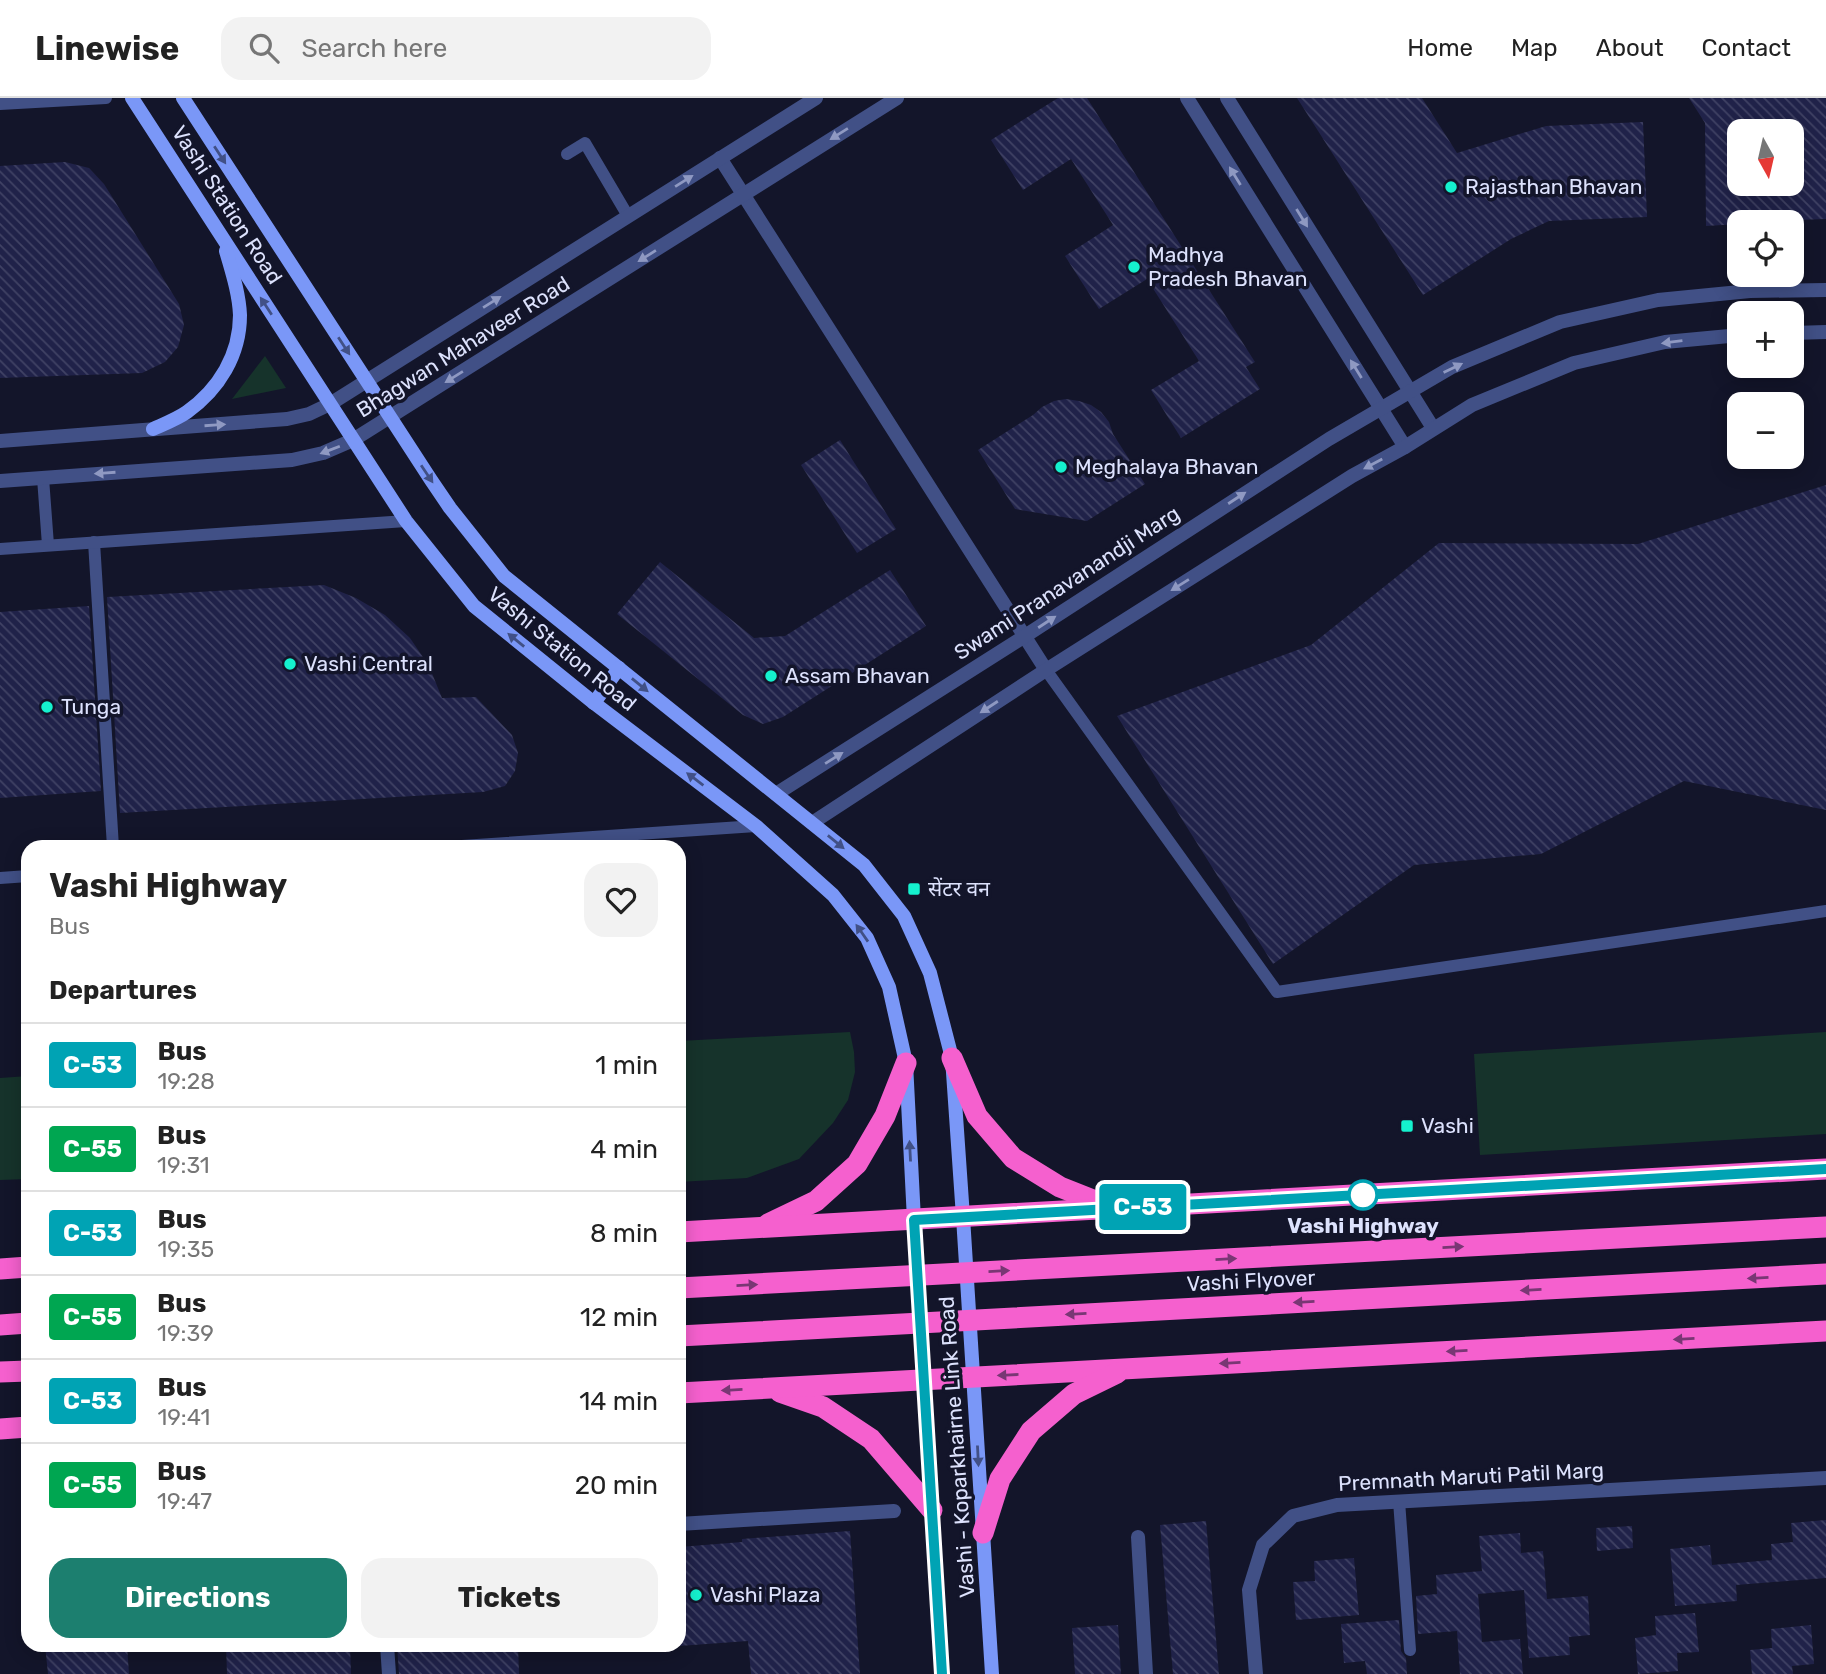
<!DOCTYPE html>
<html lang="en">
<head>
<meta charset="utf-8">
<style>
  body { margin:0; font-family:Rubik,"Noto Sans Devanagari",sans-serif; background:#f2f2f2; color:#222; height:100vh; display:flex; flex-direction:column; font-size:26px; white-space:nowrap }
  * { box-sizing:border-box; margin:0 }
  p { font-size:23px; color:#767676 }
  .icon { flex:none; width:38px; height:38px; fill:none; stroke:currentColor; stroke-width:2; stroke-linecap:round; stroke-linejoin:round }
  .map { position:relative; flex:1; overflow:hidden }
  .side { position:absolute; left:21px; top:742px; width:665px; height:812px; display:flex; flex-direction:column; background:#fff; border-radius:21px; box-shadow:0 4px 18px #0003 }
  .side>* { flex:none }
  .badge { padding:0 14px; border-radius:5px; font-size:24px; line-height:46px }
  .needle { width:46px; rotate:172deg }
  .tools { position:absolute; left:1727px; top:21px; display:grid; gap:14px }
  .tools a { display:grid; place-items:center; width:77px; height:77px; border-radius:14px; background:#fff; box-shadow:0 4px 18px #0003; font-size:35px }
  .map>.badge { position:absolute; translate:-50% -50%; box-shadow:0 0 0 4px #fff }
  h2 { padding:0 28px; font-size:26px; line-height:63px }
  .round { display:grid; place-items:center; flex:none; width:74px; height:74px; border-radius:21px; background:#f2f2f2 }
  .head { display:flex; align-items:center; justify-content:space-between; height:119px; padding:0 28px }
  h1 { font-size:33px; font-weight:700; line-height:52px }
  .action { display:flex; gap:14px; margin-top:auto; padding:14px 28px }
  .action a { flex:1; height:80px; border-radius:21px; background:#1c7f6f; color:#fff; font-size:28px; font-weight:700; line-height:80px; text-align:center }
  .action a+a { background:#f2f2f2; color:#222 }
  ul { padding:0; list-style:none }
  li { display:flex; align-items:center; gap:21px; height:84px; padding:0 28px; border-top:2px solid #e0e0e0 }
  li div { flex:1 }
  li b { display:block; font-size:26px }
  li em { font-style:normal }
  li .badge { min-width:77px; font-weight:700; text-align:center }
  header { display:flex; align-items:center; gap:42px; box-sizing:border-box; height:98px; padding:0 35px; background:#fff; border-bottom:2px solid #e0e0e0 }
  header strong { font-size:33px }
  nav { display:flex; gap:38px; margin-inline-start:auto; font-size:24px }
  .search { width:490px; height:63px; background:#f2f2f2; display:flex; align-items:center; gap:18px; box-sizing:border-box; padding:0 24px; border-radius:21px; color:#767676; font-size:26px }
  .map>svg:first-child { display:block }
  .grass { fill:#16332b }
  .building { fill:url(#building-back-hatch); fill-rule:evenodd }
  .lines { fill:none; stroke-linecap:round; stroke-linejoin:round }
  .service { stroke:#415086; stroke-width:12 }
  .minor { stroke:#415086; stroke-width:14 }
  .tertiary { stroke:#415086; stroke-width:14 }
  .secondary { stroke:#7a97f7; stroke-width:14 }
  .motorway { stroke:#f560ce; stroke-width:21 }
  .oneway { fill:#8f99c2 }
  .oneway2 { fill:#415086 }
  .oneway3 { fill:#793774 }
  .line-casing { stroke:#fff; stroke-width:16 }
  .line { stroke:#00a3b4; stroke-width:10 }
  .poi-dot { fill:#15f1ce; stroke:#13152a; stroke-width:2.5 }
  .stop-dot { fill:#fff; stroke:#00a3b4; stroke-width:3.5 }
  .labels { text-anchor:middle; stroke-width:7; stroke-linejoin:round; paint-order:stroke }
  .poi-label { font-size:21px; fill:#dde2fd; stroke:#13152a; text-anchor:start }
  .street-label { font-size:21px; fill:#dde2fd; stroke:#13152a }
  .stop-label { font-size:21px; font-weight:bold; fill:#dde2fd; stroke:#13152a }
</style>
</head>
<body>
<header>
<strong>Linewise</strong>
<div class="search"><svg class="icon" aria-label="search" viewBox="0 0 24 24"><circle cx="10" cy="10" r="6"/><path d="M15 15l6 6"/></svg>Search here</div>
<nav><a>Home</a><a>Map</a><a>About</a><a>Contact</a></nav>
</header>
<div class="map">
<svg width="1826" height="1576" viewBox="0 0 1826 1576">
  <defs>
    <pattern id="building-back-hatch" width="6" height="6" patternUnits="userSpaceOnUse" patternTransform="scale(1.75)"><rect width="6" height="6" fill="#202249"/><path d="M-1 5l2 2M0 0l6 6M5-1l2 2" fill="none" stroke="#404264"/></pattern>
  </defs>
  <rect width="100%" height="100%" fill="#13152a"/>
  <!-- grass -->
  <g class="grass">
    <path d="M265,258L286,290L232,301Z"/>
    <path d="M850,934L854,954L855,974L848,1002L833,1025L799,1061L747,1080L679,1084V943Z"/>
    <path d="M1826,934V1036L1480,1057L1474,956Z"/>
    <path d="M28,978V1081L0,1082V980Z"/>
  </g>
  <!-- building -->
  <g class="building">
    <path d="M1058,0H1087L1255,264L1246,269L1260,291L1181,340L1151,292L1199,263L1147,181L1099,211L1065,158L1113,127L1071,61L1023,92L991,42Z"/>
    <path d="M1297,0H1422L1457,55L1546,28L1643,24L1647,119L1549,123L1511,141L1423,197Z"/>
    <path d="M1689,0H1826V121L1740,124V126L1706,128L1705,25ZM1740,33H1792V86H1740Z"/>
    <path d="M65,64L89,70L104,86L179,206L184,227L178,249L165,264L142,275L0,280V68Z"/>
    <path d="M1066,301L1079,303L1091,307L1101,314L1109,324L1113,336L1145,386L1087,423L1015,411L978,352L1033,317L1042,309L1054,303Z"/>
    <path d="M840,342L896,431L857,455L801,367Z"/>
    <path d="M1826,387V712L1684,683L1541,756L1414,767L1273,866L1117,618L1311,547L1439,445L1638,446Z"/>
    <path d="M660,464L754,540L785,538L890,472L926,528L783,619L763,626L743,617L617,516Z"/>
    <path d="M324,487L356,500L385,517L410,540L429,568L442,600L476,599L512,637L518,655L515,673L505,688L483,694L120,715L107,499Z"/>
    <path d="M89,508L101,693L0,700V514Z"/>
    <path d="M1826,1422V1480L1736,1487L1737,1503L1675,1508L1670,1451L1710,1447L1712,1467L1772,1462L1771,1446L1793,1444L1791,1425Z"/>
    <path d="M1206,1423L1219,1576H1173L1160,1427Z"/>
    <path d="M1632,1428L1633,1450L1597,1453L1596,1430Z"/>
    <path d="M850,1433L860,1576H751L748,1543L679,1548V1449L742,1444V1441Z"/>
    <path d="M1520,1435L1521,1455L1543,1453L1547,1501L1588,1498L1590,1537L1569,1539L1570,1557L1529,1560L1524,1492L1478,1496L1482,1544L1520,1541L1523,1576H1460L1457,1533L1418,1536L1416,1498L1437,1496L1436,1477L1482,1473L1479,1438Z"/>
    <path d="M1354,1460L1359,1517L1296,1522L1293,1484L1315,1483L1314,1463Z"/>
    <path d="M1695,1515L1699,1554L1677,1555L1678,1573L1638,1576L1635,1540L1656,1537L1655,1518Z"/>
    <path d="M1399,1522L1401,1553L1406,1560L1407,1576H1367L1365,1563L1344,1565L1341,1526Z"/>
    <path d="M1118,1527L1121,1576H1075L1072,1530Z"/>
    <path d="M1811,1527L1814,1566L1792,1568L1793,1576H1752L1750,1552L1772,1550L1771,1531Z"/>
    <path d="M45,1547H127L129,1576H48Z"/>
    <path d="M226,1547H350L351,1576H227Z"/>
    <path d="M397,1547H518L519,1576H399Z"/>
  </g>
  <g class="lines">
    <!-- service -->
    <g class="service">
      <path d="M0,6L106,0"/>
      <path d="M567,56L585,45L628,118"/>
      <path d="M43,380L48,447"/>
      <path d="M94,444L113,749"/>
      <path d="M0,451L406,423"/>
      <path d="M1046,572L1277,894L1826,813"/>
      <path d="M447,749L756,728"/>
      <path d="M0,780L28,778"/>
      <path d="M1399,1403L1410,1552"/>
    </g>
    <!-- minor -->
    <g class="minor">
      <path d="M679,1426L894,1413"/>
      <path d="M1138,1439L1146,1576"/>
      <path d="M387,1547L389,1576"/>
      <path d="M1256,1576L1249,1492L1263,1447L1293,1418L1337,1407L1826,1380"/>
    </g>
    <!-- tertiary -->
    <g class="tertiary">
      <path d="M1187,0L1405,349"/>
      <path d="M1227,0L1433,330"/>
      <path d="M720,60L1046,572"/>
      <path d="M1792,235L1826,234"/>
      <path d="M0,343L287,321L309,316L330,306L816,0"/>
      <path d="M0,383L292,362L323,355L353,342L897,0"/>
      <path d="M776,696L1025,538L1329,341L1452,269L1560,224L1658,202L1750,193L1826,192"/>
      <path d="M812,725L1046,572L1352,378L1405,349L1472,307L1574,265L1665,244L1740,237"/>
    </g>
    <!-- secondary -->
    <g class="secondary">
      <path d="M132,0L406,423L474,508L594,605L756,728L833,797L867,840L889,889L906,965L914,1122L942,1576"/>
      <path d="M183,0L431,382L450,410L504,478L864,767L904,818L930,875L952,960L963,1119L992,1576"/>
      <path d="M153,331C164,326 177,321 187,314C219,291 240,257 240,217C239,195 232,174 226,153"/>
      <path d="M594,605L619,570"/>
    </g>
    <!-- motorway -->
    <g class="motorway">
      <path d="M952,960L977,1018L1013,1060L1060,1089L1108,1108"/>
      <path d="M768,1126L816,1103L857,1066L885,1018L906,965"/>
      <path d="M679,1134L1826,1071"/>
      <path d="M0,1171L28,1169"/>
      <path d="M679,1190L1826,1129"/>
      <path d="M0,1227L28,1225"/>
      <path d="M679,1238L1826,1176"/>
      <path d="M0,1274L28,1273"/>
      <path d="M780,1294L823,1309L871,1341L932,1412"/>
      <path d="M679,1295L1826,1233"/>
      <path d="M0,1331L28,1329"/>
      <path d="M983,1435L1000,1381L1031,1333L1074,1296L1117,1275"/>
    </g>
  </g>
  <!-- one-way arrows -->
  <defs><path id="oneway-solid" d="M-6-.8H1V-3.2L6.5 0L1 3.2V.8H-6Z" transform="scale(1.75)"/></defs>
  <g class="oneway">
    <use href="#oneway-solid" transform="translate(839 36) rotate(148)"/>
    <use href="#oneway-solid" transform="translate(1235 78) rotate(-122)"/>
    <use href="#oneway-solid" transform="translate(684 83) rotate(-32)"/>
    <use href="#oneway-solid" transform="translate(1302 120) rotate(58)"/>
    <use href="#oneway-solid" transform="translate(647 158) rotate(148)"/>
    <use href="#oneway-solid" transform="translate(492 204) rotate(-32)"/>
    <use href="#oneway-solid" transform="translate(1672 244) rotate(173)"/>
    <use href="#oneway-solid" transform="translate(1453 270) rotate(-26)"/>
    <use href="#oneway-solid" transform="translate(1356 271) rotate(-122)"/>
    <use href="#oneway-solid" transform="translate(454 279) rotate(148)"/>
    <use href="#oneway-solid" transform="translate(215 327) rotate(-4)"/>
    <use href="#oneway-solid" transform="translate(330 352) rotate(159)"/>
    <use href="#oneway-solid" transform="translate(1373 366) rotate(152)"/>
    <use href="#oneway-solid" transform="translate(105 375) rotate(176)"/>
    <use href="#oneway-solid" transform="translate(1237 400) rotate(-33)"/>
    <use href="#oneway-solid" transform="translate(1180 487) rotate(148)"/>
    <use href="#oneway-solid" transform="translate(1047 524) rotate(-33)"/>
    <use href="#oneway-solid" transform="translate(989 609) rotate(147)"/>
    <use href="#oneway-solid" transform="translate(834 660) rotate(-32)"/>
  </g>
  <g class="oneway2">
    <use href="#oneway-solid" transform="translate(220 57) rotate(57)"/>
    <use href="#oneway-solid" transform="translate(266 208) rotate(-123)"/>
    <use href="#oneway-solid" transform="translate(344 248) rotate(57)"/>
    <use href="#oneway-solid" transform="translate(427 376) rotate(56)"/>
    <use href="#oneway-solid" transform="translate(516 542) rotate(-141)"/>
    <use href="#oneway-solid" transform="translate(640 587) rotate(39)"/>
    <use href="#oneway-solid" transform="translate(695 681) rotate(-143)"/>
    <use href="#oneway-solid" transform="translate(836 744) rotate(39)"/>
    <use href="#oneway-solid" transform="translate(862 835) rotate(-125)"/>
    <use href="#oneway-solid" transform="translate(910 1053) rotate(-93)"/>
    <use href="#oneway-solid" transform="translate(978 1358) rotate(87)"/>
  </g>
  <g class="oneway3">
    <use href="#oneway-solid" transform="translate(1453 1149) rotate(-3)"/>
    <use href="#oneway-solid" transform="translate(1226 1161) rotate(-3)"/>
    <use href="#oneway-solid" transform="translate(999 1173) rotate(-3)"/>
    <use href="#oneway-solid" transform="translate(1758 1180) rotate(177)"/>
    <use href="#oneway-solid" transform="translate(747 1187) rotate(-3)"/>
    <use href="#oneway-solid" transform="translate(1531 1192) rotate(177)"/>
    <use href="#oneway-solid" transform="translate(1304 1204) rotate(177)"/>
    <use href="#oneway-solid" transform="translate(1076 1216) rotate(177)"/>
    <use href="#oneway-solid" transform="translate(1684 1241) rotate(177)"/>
    <use href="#oneway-solid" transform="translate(1457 1253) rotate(177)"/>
    <use href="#oneway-solid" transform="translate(1230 1265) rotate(177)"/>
    <use href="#oneway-solid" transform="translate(1008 1277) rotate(177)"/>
    <use href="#oneway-solid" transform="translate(732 1292) rotate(177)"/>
  </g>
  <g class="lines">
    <!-- line casing -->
    <g class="line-casing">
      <path id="line" d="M942,1576L914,1122L1826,1071"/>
    </g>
    <!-- line -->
    <use href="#line" class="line"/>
  </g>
  <!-- markers -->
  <g class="poi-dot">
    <circle cx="1451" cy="89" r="7"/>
    <circle cx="1134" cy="169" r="7"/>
    <circle cx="1061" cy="369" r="7"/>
    <circle cx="290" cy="566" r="7"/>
    <circle cx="771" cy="578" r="7"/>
    <circle cx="47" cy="609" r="7"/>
    <rect x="907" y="784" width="14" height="14" rx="3.5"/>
    <rect x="1400" y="1021" width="14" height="14" rx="3.5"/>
    <circle cx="696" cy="1497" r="7"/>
  </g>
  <circle class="stop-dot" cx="1363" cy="1097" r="14"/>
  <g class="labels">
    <!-- poi labels -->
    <g class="poi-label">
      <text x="1465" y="96">Rajasthan Bhavan</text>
      <text x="1148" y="164">Madhya<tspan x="1148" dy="24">Pradesh Bhavan</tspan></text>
      <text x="1075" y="376">Meghalaya Bhavan</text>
      <text x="304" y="573">Vashi Central</text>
      <text x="785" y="585">Assam Bhavan</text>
      <text x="61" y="616">Tunga</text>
      <text x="928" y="798">सेंटर वन</text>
      <text x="1421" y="1035">Vashi</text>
      <text x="710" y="1504">Vashi Plaza</text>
    </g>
    <!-- street labels -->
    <g class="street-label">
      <text transform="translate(227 107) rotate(57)" y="7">Vashi Station Road</text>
      <text transform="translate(463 249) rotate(-32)" y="7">Bhagwan Mahaveer Road</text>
      <text transform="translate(1067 485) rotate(-33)" y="7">Swami Pranavanandji Marg</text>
      <text transform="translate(562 551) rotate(39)" y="7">Vashi Station Road</text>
      <text transform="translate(1251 1183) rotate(-3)" y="7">Vashi Flyover</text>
      <text transform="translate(957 1349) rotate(-94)" y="7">Vashi - Koparkhairne Link Road</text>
      <text transform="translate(1471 1379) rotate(-3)" y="7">Premnath Maruti Patil Marg</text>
    </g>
    <!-- stop labels -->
    <g class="stop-label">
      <text x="1363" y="1135">Vashi Highway</text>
    </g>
  </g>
</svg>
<div class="tools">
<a><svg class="needle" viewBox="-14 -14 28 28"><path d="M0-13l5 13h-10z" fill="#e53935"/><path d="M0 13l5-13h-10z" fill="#767676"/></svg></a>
<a><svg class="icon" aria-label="locate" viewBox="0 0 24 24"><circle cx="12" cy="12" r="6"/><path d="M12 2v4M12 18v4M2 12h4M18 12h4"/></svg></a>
<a>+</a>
<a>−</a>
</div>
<b class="badge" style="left:1143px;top:1109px;background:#00a3b4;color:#fff">C-53</b>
<section class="side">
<div class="head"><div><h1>Vashi Highway</h1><p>Bus</p></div><a class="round"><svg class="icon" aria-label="heart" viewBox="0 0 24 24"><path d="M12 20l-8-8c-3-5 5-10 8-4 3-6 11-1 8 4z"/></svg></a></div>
<h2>Departures</h2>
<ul>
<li><span class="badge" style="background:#00a3b4;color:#fff">C-53</span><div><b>Bus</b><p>19:28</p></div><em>1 min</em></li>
<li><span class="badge" style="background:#00a651;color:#fff">C-55</span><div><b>Bus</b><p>19:31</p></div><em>4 min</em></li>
<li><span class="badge" style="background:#00a3b4;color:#fff">C-53</span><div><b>Bus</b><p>19:35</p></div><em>8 min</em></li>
<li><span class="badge" style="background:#00a651;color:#fff">C-55</span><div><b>Bus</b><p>19:39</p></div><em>12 min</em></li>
<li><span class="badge" style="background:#00a3b4;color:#fff">C-53</span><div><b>Bus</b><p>19:41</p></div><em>14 min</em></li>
<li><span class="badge" style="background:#00a651;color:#fff">C-55</span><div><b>Bus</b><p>19:47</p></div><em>20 min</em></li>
</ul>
<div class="action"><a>Directions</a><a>Tickets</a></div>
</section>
</div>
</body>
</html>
